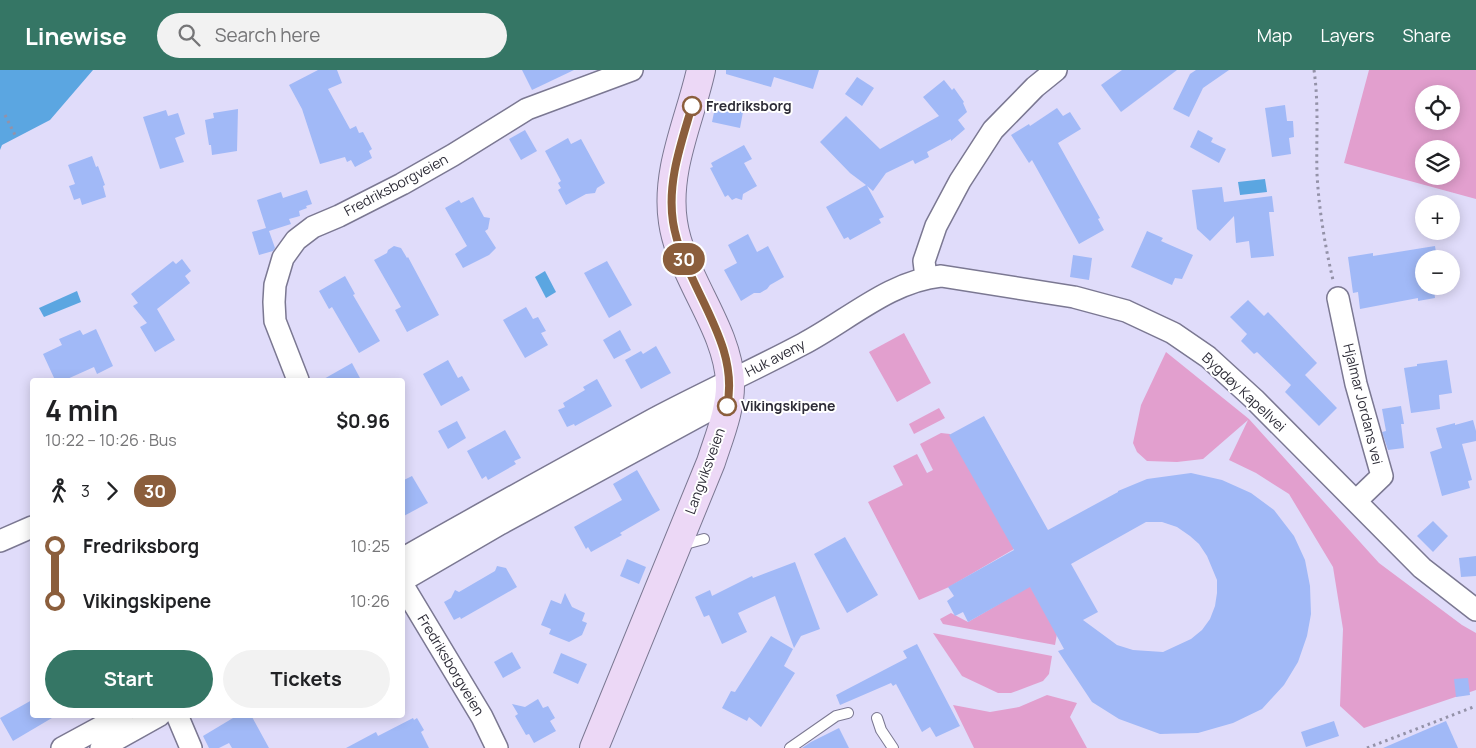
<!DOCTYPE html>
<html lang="en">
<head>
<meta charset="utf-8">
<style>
  body { margin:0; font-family:Manrope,sans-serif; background:#f2f2f2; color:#202124; height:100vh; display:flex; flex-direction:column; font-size:19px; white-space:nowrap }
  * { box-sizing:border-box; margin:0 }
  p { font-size:16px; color:#757577 }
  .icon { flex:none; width:28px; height:28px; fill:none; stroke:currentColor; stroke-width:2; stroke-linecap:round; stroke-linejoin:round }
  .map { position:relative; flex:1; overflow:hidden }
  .panel { position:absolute; left:30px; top:308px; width:375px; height:340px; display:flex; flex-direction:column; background:#fff; border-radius:5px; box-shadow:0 2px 12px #0003 }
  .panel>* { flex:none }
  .badge { padding:0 10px; border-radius:16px; font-size:18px; line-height:32px }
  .controls { position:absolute; left:1415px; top:15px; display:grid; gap:10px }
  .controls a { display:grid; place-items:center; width:45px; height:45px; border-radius:50%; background:#fff; box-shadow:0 2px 12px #0003; font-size:25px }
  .map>.badge { position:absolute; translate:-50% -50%; box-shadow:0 0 0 2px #fff }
  .legs { display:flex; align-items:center; gap:8px; height:55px; padding:0 15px; font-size:16px }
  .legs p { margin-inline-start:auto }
  .summary { display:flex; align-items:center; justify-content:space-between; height:85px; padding:0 15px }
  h1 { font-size:28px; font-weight:700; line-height:38px }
  .cta { display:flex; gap:10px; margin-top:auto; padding:10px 15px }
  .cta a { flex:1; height:58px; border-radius:30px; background:#357665; color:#fff; font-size:20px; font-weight:700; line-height:58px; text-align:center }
  .cta a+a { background:#f2f2f2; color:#202124 }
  ul { padding:0 15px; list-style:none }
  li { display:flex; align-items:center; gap:18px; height:55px; font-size:19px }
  li i { display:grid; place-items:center; width:8px; height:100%; margin:0 6px; background:currentColor }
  li i::after { content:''; width:12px; height:12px; margin:-6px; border:4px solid; border-radius:50%; background:#fff }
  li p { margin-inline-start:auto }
  li:first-child i { background:linear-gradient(#0000 50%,currentColor 0) }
  li:last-child i { background:linear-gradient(currentColor 50%,#0000 0) }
  header { display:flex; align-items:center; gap:30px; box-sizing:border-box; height:70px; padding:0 25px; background:#357665; color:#fff }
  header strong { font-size:24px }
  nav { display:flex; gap:28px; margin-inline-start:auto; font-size:18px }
  .search { width:350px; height:45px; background:#f2f2f2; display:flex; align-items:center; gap:12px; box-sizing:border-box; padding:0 18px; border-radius:28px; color:#757577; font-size:19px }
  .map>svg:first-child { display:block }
  .green { fill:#e29fce; fill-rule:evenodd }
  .water { fill:#5ba6e1 }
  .building { fill:#a1b9f7; fill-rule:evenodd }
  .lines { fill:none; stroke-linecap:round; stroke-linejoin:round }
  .lane-casing { stroke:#7b7892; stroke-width:12 }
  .street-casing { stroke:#7b7892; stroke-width:24 }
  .secondary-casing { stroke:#7b7892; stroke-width:30 }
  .path { stroke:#9492a8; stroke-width:3; stroke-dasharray:2.5 4; stroke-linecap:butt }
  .lane { stroke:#fff; stroke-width:10 }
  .street { stroke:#fff; stroke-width:21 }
  .secondary { stroke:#ecd8f6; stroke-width:28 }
  .line-1-casing { stroke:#fff; stroke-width:11 }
  .line-1 { stroke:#8b5e3c; stroke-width:8 }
  .stop-1-dot { fill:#fff; stroke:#8b5e3c; stroke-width:2.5 }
  .labels { text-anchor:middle; stroke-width:4; stroke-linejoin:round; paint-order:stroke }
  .stop-label { font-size:14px; font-weight:bold; fill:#2d2c37; stroke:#fff; text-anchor:start }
  .street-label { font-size:14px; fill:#2d2c37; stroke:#fff }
</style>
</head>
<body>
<header>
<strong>Linewise</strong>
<div class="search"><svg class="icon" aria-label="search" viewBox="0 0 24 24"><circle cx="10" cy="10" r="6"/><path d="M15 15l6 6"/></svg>Search here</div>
<nav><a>Map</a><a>Layers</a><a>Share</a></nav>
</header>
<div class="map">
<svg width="1476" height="678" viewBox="0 0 1476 678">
  <rect width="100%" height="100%" fill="#e0dcfa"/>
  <!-- green -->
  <g class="green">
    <path d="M1369,0H1476V129L1344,93ZM1424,24H1451V51H1424ZM1424,79H1451V106H1424Z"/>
    <path d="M904,263L931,313L897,332L869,282Z"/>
    <path d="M1166,282L1249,349L1379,493L1462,555L1476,563V620L1364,658L1340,636L1343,559L1333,497L1289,424L1256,403L1229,390L1248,350L1203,389L1177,392L1147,391L1137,382L1133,373L1141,335Z"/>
    <path d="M939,338L945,348L914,364L909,354Z"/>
    <path d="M941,363L950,364L1014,479L949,517L919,530L868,432L903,415L893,396L917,384L927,403L933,400L920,374Z"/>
    <path d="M1030,516L1057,564L1055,575L943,554L940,549L951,543L968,552Z"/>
    <path d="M933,563L1052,586L1049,604L1043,611L1011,623H998L962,606Z"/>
    <path d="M1047,625L1077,633L1070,647L1087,678H974L953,635L990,642L1019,637Z"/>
  </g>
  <!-- water -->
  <g class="water">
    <path d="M0,0H93L50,50L2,75L0,80Z"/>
    <path d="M1265,109L1267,122L1240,125L1238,112Z"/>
    <path d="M545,201L556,222L546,228L535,207Z"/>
    <path d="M77,221L81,232L44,247L39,238Z"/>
  </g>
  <!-- building -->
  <g class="building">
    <path d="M318,0H337L342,13L328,19L350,59L356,56L359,63L363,62L372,79L369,81L372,88L355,97L351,90L347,92L345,87L320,94L302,39L289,15Z"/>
    <path d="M522,0H574L532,20Z"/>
    <path d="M726,0H819L813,19L774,7L771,17L726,4Z"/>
    <path d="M1122,0H1177L1121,42L1101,15Z"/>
    <path d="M1196,0H1229L1203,18L1189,47L1173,39L1190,4Z"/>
    <path d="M857,7L874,18L862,36L845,24Z"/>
    <path d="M944,10L952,20L954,18L964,32L963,33L967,42L958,50L965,59L951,71V69L927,82L929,87L915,94L913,90L886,103L873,121L867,116L884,147L879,149L881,153L850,170L848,167L844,169L826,137L866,115L850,103L820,72L846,46L880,79L939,46L923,27Z"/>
    <path d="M716,33L731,36V40L743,42L740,58L712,52Z"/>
    <path d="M1285,35L1287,51H1293L1294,67L1289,68L1291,84L1272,87L1265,38Z"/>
    <path d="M1057,38L1063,46L1070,42L1081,59L1058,73L1100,148L1098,149L1104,160L1079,174L1032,90L1029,93L1011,65L1029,54L1030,56Z"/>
    <path d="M238,39L237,81L212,85L211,75H209L205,50L214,48L213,43Z"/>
    <path d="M166,40L168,46L178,43L185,64L175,68L184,92L160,99L143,47Z"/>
    <path d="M525,60L537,81L521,90L509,69Z"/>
    <path d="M1198,60L1213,68L1211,72L1226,79L1219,93L1190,77Z"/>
    <path d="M568,68L571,74L581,69L605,113L597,118L595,123L586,124L566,135L558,120L561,118L558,113L561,111L545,81Z"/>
    <path d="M744,75L752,89L744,93L757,116L743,124L742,130L736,128L732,130L728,125L725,127L710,98L713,97L711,93Z"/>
    <path d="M92,86L96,97L98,96L105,115L103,116L106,127L82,135L80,128L74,130L69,116L75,114L68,95Z"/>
    <path d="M1222,117L1224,132L1272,126L1274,142H1269L1274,186L1251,188L1249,171L1236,173L1234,146L1210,171L1197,159L1192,120Z"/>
    <path d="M307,120L312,134L306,136L307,138L299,141L300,146L289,149L291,154L269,161L275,178L273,181L259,185L252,162L266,158L257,130L281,122L283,128Z"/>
    <path d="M473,127L484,147L490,148L488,159L485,161L496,178L489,185L463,198L455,184L467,176L445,138L459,130L461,133Z"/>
    <path d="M1147,161L1163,168L1161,171L1193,185L1182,209L1175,208L1172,215L1131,197Z"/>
    <path d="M748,164L757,182L768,176L784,207L770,215L767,219L760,223H754L741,231L724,200L737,193L728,175Z"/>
    <path d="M394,176L401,178L407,188L408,187L439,245L407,262L395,240L401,237L374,190L387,183L388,180Z"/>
    <path d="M1435,176L1437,189H1424V216H1441L1442,221L1434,220L1435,228L1418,231V228L1360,239L1358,222L1353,223L1348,187L1373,183V186Z"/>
    <path d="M1073,185L1092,188L1089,210L1070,207Z"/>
    <path d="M182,189L191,201L185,206L190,213L157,239L175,270L155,282L140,257L147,253L133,236L138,233L131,224L173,191L176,194Z"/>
    <path d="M607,191L632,235L609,248L584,203Z"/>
    <path d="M345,206L355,224L353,225L380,271L359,283L332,237L329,239L319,221Z"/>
    <path d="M1248,230L1264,246L1268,242L1317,293L1305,305L1337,338L1319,356L1285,322L1291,315L1257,282L1254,284L1241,271L1247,264L1230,247Z"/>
    <path d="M526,237L533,249L538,247L546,261L541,263L548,275L525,288L503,250Z"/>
    <path d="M96,259L113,296L97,304L94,297L65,310H55L43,284L62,275L59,269L80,260L83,265Z"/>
    <path d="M620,260L631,280L614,289L603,270Z"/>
    <path d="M656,276L671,303L641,319L625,290L641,281L643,284Z"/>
    <path d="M448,290L458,308L462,306L470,320L441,336L423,304Z"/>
    <path d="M1447,290L1452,323L1439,325L1440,339L1411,343L1404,298L1417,296V294Z"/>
    <path d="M352,293L361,310H322Z"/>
    <path d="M597,309L612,336L575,356L574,354L567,357L558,340L565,337L563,333L585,320L583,317Z"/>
    <path d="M1401,336L1404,354H1401L1404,378L1388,380L1382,362L1386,361L1382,339Z"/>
    <path d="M984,346L1048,460L1118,422V421L1147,409L1191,403L1222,410L1251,423L1274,440L1294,466L1305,490L1310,516L1311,544L1307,566L1298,592L1284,615L1262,639L1233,653L1198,663L1160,664L1119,649L1092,632L1058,581L1064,579L1030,517L968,552L963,542L955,546L947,531L954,526L948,517L1014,480L949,365ZM1146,452H1162L1177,457L1190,466L1199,474L1207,486L1217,510V523L1215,536L1210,549L1202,560L1191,569L1163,582L1133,580L1117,575L1083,550L1098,542L1071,494Z"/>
    <path d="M1473,350L1476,361V371L1462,374L1472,410L1468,411L1470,418L1442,426L1430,382L1442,378L1436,358L1455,353V355Z"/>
    <path d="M457,351L466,368L448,379L438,361Z"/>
    <path d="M505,360L521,388L514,391L516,394L488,410L486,406L482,409L467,381Z"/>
    <path d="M637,400L660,440L620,463L622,465L591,482L588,477L586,479L574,457L622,430L613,414Z"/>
    <path d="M412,406L428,433L402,447V411Z"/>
    <path d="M1433,451L1448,466L1433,482L1417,466Z"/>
    <path d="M845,467L878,525L847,543L814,484Z"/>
    <path d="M1476,486V506L1461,507L1459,488Z"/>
    <path d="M627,489L646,497L639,514L620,506Z"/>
    <path d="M795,492L820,559L801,566L794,578L775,526L738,543L747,562L722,574L709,545L704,547L695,527L710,520L712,526L752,506L753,508Z"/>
    <path d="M497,496L506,498L517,517L461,549L460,547L454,550L444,532L451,528L455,520L459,522L495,501Z"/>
    <path d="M565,523L572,537L585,543L582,551L587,553L582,565L569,572L549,564L551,559L541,555L551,530L561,534Z"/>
    <path d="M771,566L793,579L784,596L795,603L761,657L749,647L747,651L722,638L731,621L735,622Z"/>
    <path d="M917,574L960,656L936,667L930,657L922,662L896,614L893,616L891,613L840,635L836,625L907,588L903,581Z"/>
    <path d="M512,582L521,598L503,608L494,592Z"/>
    <path d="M561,583L587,594L578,614L553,603Z"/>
    <path d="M1468,608L1470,625L1456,627L1454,609Z"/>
    <path d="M538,629L543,638L548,636L555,648L550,651L556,661L534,673L529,664L526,665L515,646L518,644L512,634L525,637Z"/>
    <path d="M32,630V645H57L13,671L0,648Z"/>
    <path d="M238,645H251L269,678H232L229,673L219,678H209L203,666Z"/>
    <path d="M413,648L414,650L417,648L424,660L421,662L429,678H346L376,662L378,666Z"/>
    <path d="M1334,651L1339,666L1306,677L1301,662Z"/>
    <path d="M1446,651L1458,678H1383Z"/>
    <path d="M839,658L849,678H802L811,672Z"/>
  </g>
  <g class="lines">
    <!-- lane casing -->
    <g class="lane-casing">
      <g id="lane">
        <path d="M681,471L689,473L704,469"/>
        <path d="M877,648L881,660L893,678"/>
        <path d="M790,678L836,646L848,643"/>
      </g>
    </g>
    <!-- street casing -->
    <g class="street-casing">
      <g id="street">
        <path d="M926,207L924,191L936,156L960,111L993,60L1035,17L1056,0"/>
        <path d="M1338,228L1356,314L1382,406L1357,430"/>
        <path d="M298,310L275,251L274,232L275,215L283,188L296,170L313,157L339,146L402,114L453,85L527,39L632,0"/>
        <path d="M0,471L32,457"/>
        <path d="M402,489C486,441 570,395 654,349C703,323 754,300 803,274C847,251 890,211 941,206L1074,227L1126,241L1173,263L1208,287L1254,329L1422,498L1476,540"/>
        <path d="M402,511L500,454L728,330"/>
        <path d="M402,514L482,647L497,678"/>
        <path d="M177,645L191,678"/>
        <path d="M62,678L123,645"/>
        <path d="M101,678L160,645"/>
      </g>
    </g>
    <!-- secondary casing -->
    <g class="secondary-casing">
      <path id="secondary" d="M594,678L711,392C719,367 731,339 730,312C728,258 681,207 673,152C665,100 690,50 701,0"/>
    </g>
    <!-- path -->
    <g class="path">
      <path d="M1314,0C1319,35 1316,69 1317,104C1319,140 1325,176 1333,210"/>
      <path d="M5,45L16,67"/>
      <path d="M1367,678L1476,636"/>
    </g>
    <!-- lane -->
    <use href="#lane" class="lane"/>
    <!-- street -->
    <use href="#street" class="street"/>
    <!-- secondary -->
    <use href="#secondary" class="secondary"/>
  </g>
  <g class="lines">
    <!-- line-1 casing -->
    <g class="line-1-casing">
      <path id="line-1" d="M692,36C681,74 667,112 673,152C683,215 741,271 727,336"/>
    </g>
    <!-- line-1 -->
    <use href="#line-1" class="line-1"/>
  </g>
  <!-- markers -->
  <g class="stop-1-dot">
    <circle cx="692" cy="36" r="9"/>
    <circle cx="727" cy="336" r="9"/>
  </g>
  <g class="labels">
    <!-- stop labels -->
    <g class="stop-label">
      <text x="706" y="41">Fredriksborg</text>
      <text x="741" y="341">Vikingskipene</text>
    </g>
    <!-- street labels -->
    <g class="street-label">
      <text transform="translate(396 115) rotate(-28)" y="5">Fredriksborgveien</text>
      <text transform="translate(775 288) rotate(-27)" y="5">Huk aveny</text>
      <text transform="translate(1244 322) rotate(43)" y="5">Bygdøy Kapellvei</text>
      <text transform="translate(1363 334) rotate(76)" y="5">Hjalmar Jordans vei</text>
      <text transform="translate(705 401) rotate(-70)" y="5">Langviksveien</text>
      <text transform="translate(451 595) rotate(59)" y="5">Fredriksborgveien</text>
    </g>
  </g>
</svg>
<div class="controls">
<a><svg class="icon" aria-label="locate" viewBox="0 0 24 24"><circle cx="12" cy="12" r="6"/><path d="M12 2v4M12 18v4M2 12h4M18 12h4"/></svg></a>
<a><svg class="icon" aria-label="layers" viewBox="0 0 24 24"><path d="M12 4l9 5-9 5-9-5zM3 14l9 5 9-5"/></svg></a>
<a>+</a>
<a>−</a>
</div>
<b class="badge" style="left:684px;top:189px;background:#8b5e3c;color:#fff">30</b>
<section class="panel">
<div class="summary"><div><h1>4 min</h1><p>10:22 – 10:26 · Bus</p></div><b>$0.96</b></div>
<div class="legs"><svg class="icon" aria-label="walk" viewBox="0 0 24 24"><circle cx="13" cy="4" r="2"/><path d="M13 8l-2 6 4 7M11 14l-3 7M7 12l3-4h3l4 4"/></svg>3<svg class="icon" aria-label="forward" viewBox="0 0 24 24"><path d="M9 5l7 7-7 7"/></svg><b class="badge" style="background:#8b5e3c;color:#fff">30</b></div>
<ul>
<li><i style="color:#8b5e3c"></i><b>Fredriksborg</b><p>10:25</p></li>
<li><i style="color:#8b5e3c"></i><b>Vikingskipene</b><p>10:26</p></li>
</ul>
<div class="cta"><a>Start</a><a>Tickets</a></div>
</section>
</div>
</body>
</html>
